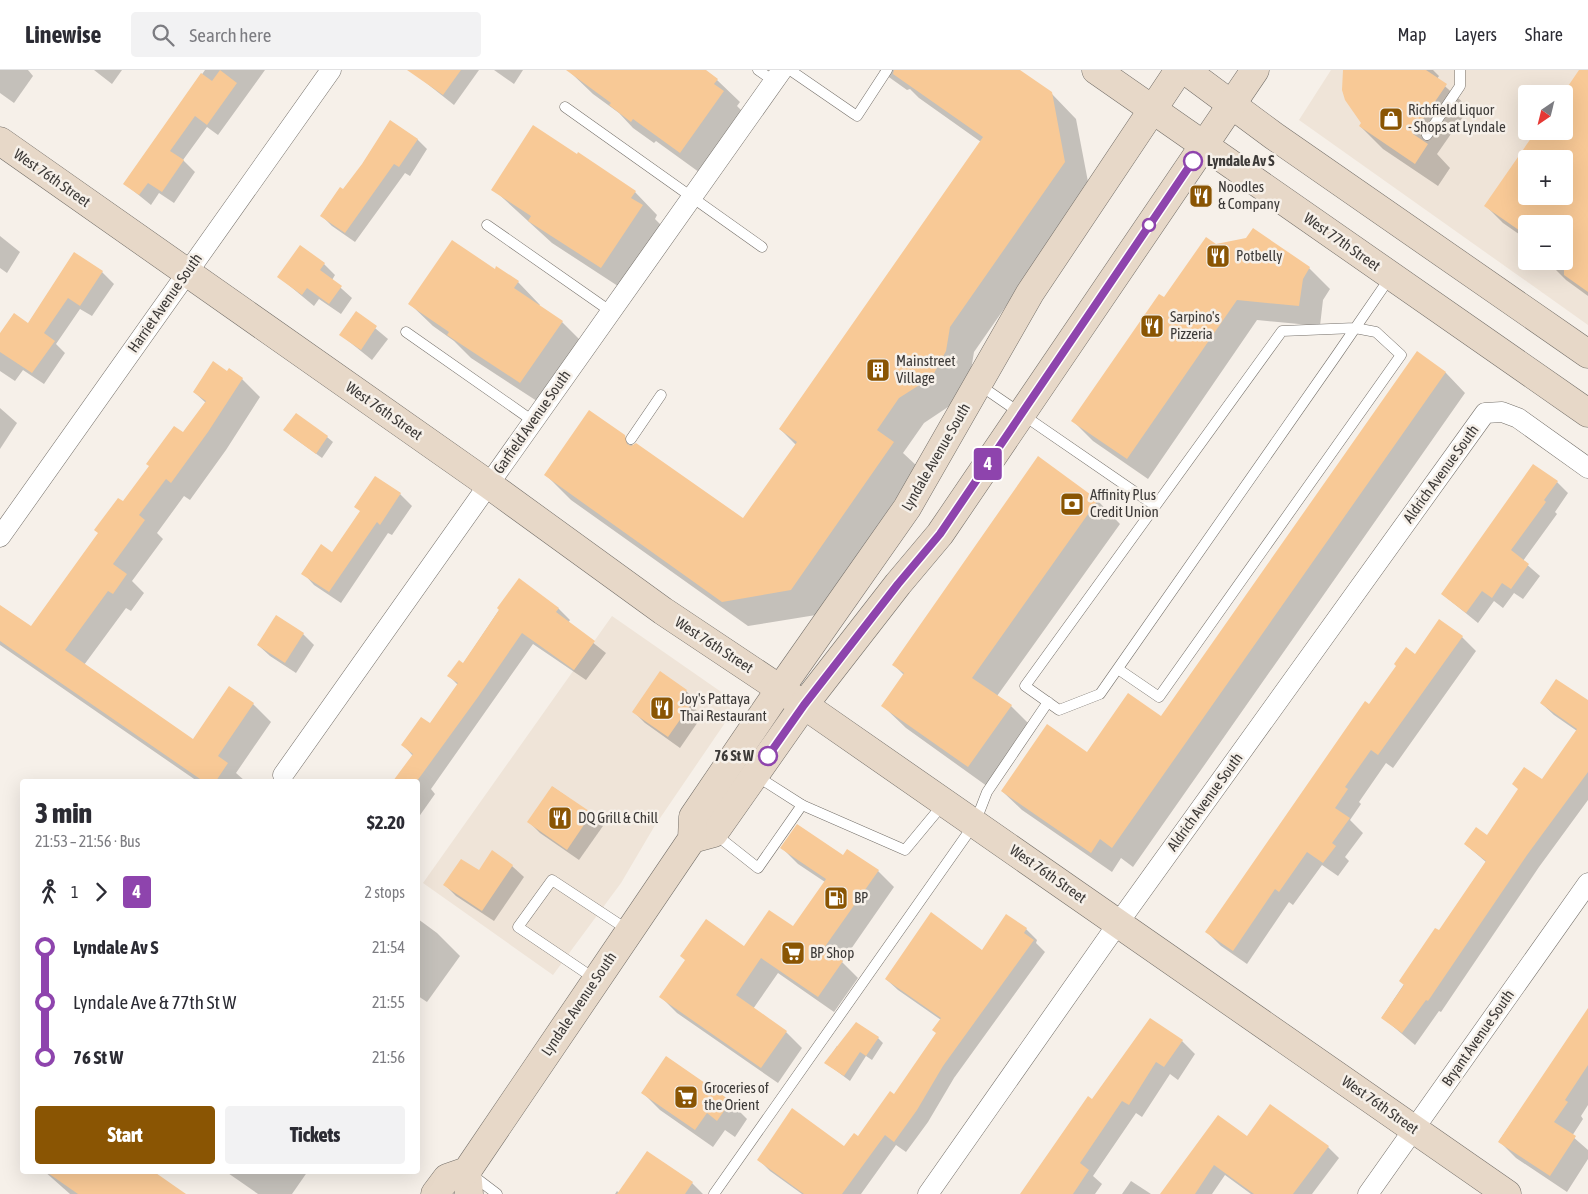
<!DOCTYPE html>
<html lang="en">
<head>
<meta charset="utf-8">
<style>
  body { margin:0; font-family:"Asap Condensed",sans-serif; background:#f2f2f3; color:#2b2b33; height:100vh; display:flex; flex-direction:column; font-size:19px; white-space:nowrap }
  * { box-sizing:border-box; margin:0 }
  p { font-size:16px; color:#7c7c81 }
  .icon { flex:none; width:28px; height:28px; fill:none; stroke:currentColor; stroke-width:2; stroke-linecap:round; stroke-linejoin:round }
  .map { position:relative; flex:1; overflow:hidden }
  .sheet { position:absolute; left:20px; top:709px; width:400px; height:395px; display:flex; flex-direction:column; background:#fff; border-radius:5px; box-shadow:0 5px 20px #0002 }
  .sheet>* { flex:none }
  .badge { padding:0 10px; border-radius:4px; font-size:18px; line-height:32px }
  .needle { width:32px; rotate:215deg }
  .buttons { position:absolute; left:1518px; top:15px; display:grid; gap:10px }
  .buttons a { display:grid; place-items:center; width:55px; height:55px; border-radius:5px; background:#fff; box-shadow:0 5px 20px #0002; font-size:25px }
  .map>.badge { position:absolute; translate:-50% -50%; box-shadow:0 0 0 2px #fff }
  .legs { display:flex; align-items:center; gap:8px; height:55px; padding:0 15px; font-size:16px }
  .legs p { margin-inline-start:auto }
  .overview { display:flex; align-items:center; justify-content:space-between; height:85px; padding:0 15px }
  h1 { font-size:28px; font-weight:800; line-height:38px }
  .primary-button { display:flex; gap:10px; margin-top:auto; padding:10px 15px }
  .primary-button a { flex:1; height:58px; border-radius:5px; background:#8a5503; color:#fff; font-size:20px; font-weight:800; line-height:58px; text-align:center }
  .primary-button a+a { background:#f2f2f3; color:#2b2b33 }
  ul { padding:0 15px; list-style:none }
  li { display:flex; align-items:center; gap:18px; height:55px; font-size:19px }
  li i { display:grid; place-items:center; width:8px; height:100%; margin:0 6px; background:currentColor }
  li i::after { content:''; width:12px; height:12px; margin:-6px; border:4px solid; border-radius:50%; background:#fff }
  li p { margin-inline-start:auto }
  li:first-child i { background:linear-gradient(#0000 50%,currentColor 0) }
  li:last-child i { background:linear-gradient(currentColor 50%,#0000 0) }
  header { display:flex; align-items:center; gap:30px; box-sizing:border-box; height:70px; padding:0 25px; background:#fff; border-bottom:1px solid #e1e1e2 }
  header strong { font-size:24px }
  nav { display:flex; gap:28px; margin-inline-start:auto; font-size:18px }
  .search { width:350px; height:45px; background:#f2f2f3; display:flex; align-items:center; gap:12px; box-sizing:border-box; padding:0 18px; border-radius:5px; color:#7c7c81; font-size:19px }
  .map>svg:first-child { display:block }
  .built { fill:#efe4d8; fill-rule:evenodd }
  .shadow { fill:#0003; fill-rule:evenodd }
  .building { fill:#f8c996; fill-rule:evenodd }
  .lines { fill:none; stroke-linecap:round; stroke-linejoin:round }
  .lane-casing { stroke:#746f69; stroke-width:11 }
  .street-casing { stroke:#746f69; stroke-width:21 }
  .secondary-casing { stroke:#746f69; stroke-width:29 }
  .lane { stroke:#fff; stroke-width:10 }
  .street { stroke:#fff; stroke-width:20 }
  .secondary { stroke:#e7d8c8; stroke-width:28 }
  .line-1-casing { stroke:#fff; stroke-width:11 }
  .line-1 { stroke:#8e44ad; stroke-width:8 }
  .stop-1-dot { fill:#fff; stroke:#8e44ad; stroke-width:2.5 }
  .labels { text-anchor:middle; stroke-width:5; stroke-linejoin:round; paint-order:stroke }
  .poi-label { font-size:15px; fill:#3d3a38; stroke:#f6f0e9; text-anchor:start }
  .stop-label { font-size:15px; font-weight:bold; fill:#3d3a38; stroke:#f6f0e9; text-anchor:start }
  .street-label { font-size:15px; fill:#3d3a38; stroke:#f6f0e9 }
</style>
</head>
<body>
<header>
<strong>Linewise</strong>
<div class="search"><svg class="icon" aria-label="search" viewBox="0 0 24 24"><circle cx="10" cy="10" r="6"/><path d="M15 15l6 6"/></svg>Search here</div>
<nav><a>Map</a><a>Layers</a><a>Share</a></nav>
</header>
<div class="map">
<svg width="1588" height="1124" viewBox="0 0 1588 1124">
  <rect width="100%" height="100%" fill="#f6f0e9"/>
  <!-- built -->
  <g class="built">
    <path d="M1331,0H1588V255L1299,50ZM1526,24H1564V61H1526ZM1526,89H1564V126H1526ZM1526,154H1564V191H1526Z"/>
    <path d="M612,546L727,626L731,644L654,757L621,813L553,905L423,813Z"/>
  </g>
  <!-- shadow -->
  <g class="shadow">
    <path d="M0,0H28L33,6L14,33L0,23Z"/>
    <path d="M94,0H122L112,14Z"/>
    <path d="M205,0H265L218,65L207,57L183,90L195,102L174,133L159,123L151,135L125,114Z"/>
    <path d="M426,0H479L454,35L420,8Z"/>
    <path d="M494,0H523L514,14Z"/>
    <path d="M572,0H703L717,10L740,32L737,36L746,45L703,105L656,71L654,73L633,58L619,43L593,24L570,2Z"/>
    <path d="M879,0H1018L1051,23L1076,49L1089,117L974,282L970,306L957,331L924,353L903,383L918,397L816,545L748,556L571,430L546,405L624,366L634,376L743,450L796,375L780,359L981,72L919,28L910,19L907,20Z"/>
    <path d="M1345,0H1433L1439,6L1437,9L1469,38L1437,84L1450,98L1438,116L1383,79L1360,56L1362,53Z"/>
    <path d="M1580,0H1588V226L1566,210L1549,193L1551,191H1564V154H1526V169L1503,153L1486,136L1538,61H1564V24ZM1526,89H1564V126H1526Z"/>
    <path d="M417,69L427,79L410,106L405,103L355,172L332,156L322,146L343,121Z"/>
    <path d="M493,119L635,122L657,145L655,149L665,159L624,220L552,173Z"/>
    <path d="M1253,160L1309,198L1330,219L1323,230L1320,256L1257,250L1148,409L1093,371L1073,351L1165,229L1247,169Z"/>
    <path d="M0,166L20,182L7,203L0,198Z"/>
    <path d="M75,184L102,202L114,214L92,246L80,239L56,274L65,283L44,314L23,300L15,311L0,301V265L28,254Z"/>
    <path d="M324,194L335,205L332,210L352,228L341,244L319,229L314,236L279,207Z"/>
    <path d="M495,200L518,212L540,235L539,236L562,252L585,275L543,335L471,288L454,271L433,256L410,234Z"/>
    <path d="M357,243L388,269L372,290L341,265Z"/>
    <path d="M1417,283L1446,303L1465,323L1133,797L1121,788L1112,802L1022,740L1002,721L1087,684L1162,648Z"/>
    <path d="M228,303L242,309L260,327L226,380L190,430L184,426L157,463L163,469L132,511L144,523L131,541L126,538L84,595L193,671L253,634L271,652L236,703L245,711H197L0,575V537L31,558L123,433L183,364L206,333L194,322Z"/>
    <path d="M0,338L17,353L0,379Z"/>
    <path d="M290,365L327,367L333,372L322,388Z"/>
    <path d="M1038,388L1098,431L1120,454L997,626L1011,636L1033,658L991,719L906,658L883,636L904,605L894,595Z"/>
    <path d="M1557,412L1568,423L1555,442L1557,444L1523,491L1540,506L1523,529L1514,523L1503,538L1494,531L1478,553L1442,524Z"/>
    <path d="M400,424L412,436L392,465L388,463L341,533L314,515L303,503L332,484Z"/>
    <path d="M519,510L559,539L570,550L568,553L606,583L586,610L533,574L431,719L435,724L418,748V711H395L413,686L403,675L430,654L458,615L449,606L463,594Z"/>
    <path d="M303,564L314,575L296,603L270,586L258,575Z"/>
    <path d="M1462,567L1476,581L1393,698L1386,693L1359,732L1361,734L1350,750L1363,763L1345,787L1349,791L1338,806L1322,795L1293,835L1289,832L1247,894L1221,876L1207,862L1370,636L1416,585Z"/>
    <path d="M686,621L698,632L694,638L702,646L680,678L645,653L634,642Z"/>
    <path d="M1588,632V730L1539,797L1441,942L1439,941L1415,975L1382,947L1486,792L1465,774L1487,767L1542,711L1577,661L1554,645L1541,633Z"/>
    <path d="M553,717L591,744L603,756L579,790L540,763L529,752Z"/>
    <path d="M782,778L843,786L878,801L894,817L842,892L858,908L834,942L778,903L753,939L786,962L802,978L778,1013L677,943L661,927L744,878L794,858L825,812L798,794Z"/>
    <path d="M512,796L524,807L494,851L456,826L445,815L479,802Z"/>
    <path d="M418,849L437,863L460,886L427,932L418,926Z"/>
    <path d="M1026,859L1037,870L1036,873L1045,882L954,1008L928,1052L906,1082L896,1075L861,1124H802L770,1101L759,1090L845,1077L858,1068L894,1026L937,963L941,950L898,920L886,909L983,882Z"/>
    <path d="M1588,942V1035L1581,1046L1583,1049L1572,1066L1588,1080V1089L1567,1122L1516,1088L1499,1071Z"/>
    <path d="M878,968L883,973L872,990L866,986L850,1011L826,993L837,976L840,977Z"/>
    <path d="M1182,971L1195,984L1178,1010L1170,1004L1142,1047L1136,1043L1093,1106L1102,1114L1095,1124H1021L1092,1030Z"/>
    <path d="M643,1023L730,1032L747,1049L735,1067L725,1060L713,1077L660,1040Z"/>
    <path d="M1247,1067L1328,1077L1339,1088L1312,1124H1251L1225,1105L1212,1124H1162Z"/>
    <path d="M44,1101H151L184,1124H70Z"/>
    <path d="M225,1101H308L292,1124H258Z"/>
    <path d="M1131,1111L1151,1124H1122Z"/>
    <path d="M692,1113L703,1124H615L617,1121L619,1123Z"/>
  </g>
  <!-- building -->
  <g class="building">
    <path d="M220,0L237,13L207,55L195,46L170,81L184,90L162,122L148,113L139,125L123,114L201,3L212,11Z"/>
    <path d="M407,0H461L443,25Z"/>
    <path d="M566,0H706L718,9L714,14L724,21L680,83L633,49L631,52L609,35L611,33Z"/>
    <path d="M894,0H1020L1052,22L1065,92L950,257L946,281L932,307L899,328L877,360L894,372L791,520L722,532L544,405L589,340L625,365L627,374L631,376L636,373L743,448L797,372L779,359L983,67L893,4Z"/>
    <path d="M1343,0H1426L1447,14L1413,64L1428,74L1415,94L1359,56L1361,53L1345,30L1342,20Z"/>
    <path d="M1579,0H1588V222L1564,205V154H1526V165L1484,136L1536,61H1564V22ZM1526,89H1564V126H1526Z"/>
    <path d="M390,50L418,69L399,97L394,94L345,163L320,146L340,117L343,119L362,94Z"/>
    <path d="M533,55L577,84L578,82L636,121L631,128L643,135L601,198L528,151L531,146L491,120Z"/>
    <path d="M1253,158L1310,197L1303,209L1299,236L1237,230L1127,389L1071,351L1159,224L1164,227L1206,167L1216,174L1246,168Z"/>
    <path d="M452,170L495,199L496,196L519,211L514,218L563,251L520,313L447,265L449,262L408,234Z"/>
    <path d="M300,175L325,193L320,200L342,216L329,234L307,218L302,225L277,207Z"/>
    <path d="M74,182L103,201L80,236L68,228L44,263L55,271L32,303L0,282V263L14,243L28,253Z"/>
    <path d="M356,241L377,256L361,280L339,265Z"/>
    <path d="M1417,281L1446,302L1112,778L1100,769L1091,783L1001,721L1047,654L1087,682L1128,623L1161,646Z"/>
    <path d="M213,291L227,301L229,298L243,308L208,362L171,413L166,409L139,445L145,450L113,494L127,504L113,524L108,521L65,580L193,669L229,616L254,633L218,686L228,693L216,711H203L0,571V535L31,556L98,463L94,460L118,428L123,431L149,396L146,394L174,356L183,362L206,331L193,322Z"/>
    <path d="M296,343L328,366L316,384L283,360Z"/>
    <path d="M1038,386L1098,430L972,608L1012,635L968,697L881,636L904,603L892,595Z"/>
    <path d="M1533,394L1558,411L1544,430L1546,432L1511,480L1529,494L1511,519L1502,513L1492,528L1482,521L1466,543L1441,524Z"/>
    <path d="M375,406L401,423L380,455L377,452L329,522L301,504L321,474L332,482L360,441L354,437Z"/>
    <path d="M519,508L559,538L556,542L595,571L574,600L522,563L478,627L417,711H393L413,684L401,675L421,647L430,653L458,613L447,606L459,590L463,593L499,540L497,538Z"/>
    <path d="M276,545L304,563L285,593L257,575Z"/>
    <path d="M1439,549L1463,566L1378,685L1371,680L1345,717L1348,719L1335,738L1350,748L1332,773L1336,776L1323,793L1307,782L1279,822L1275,819L1233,881L1205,862L1365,631L1369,634L1396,596L1394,594L1406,577L1415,584Z"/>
    <path d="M660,601L687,620L682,627L691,634L668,667L632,642Z"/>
    <path d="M1556,609L1588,630V702L1527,785L1428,931L1426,930L1402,963L1381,948L1404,915L1399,911L1435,858L1439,860L1486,791L1464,774L1476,757L1487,765L1518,719L1512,714L1524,697L1542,709L1577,659L1540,633Z"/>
    <path d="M552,716L592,743L567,780L527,752Z"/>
    <path d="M797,754L843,785L847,779L879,800L824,878L843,891L818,927L761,888L736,925L787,961L761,998L659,927L685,890L680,886L706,849L744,876L769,840L793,856L826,809L780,778Z"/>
    <path d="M492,780L513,795L482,841L443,815L461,789L479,800Z"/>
    <path d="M931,842L982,880L1006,844L1027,858L1024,863L1034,870L943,996L917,1040L894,1072L885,1065L842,1124H804L757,1090L792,1038L844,1076L854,1063L858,1066L890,1021L894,1024L936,963L932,960L941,948L885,909Z"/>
    <path d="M1588,938V995L1565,1030L1568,1032L1554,1052L1576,1066L1550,1106L1498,1072Z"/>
    <path d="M1150,948L1183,970L1164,997L1156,992L1129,1035L1122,1031L1080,1093L1089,1100L1073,1124H1020L1088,1026L1092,1029Z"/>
    <path d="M856,952L879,967L866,986L860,982L844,1006L824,993Z"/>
    <path d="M666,986L731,1031L717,1051L707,1043L695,1060L641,1023Z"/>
    <path d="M1270,1034L1329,1076L1293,1124H1254L1214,1095L1195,1124H1160L1218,1045L1247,1066Z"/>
    <path d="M647,1081L693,1112L685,1124H617Z"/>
    <path d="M45,1101H153L186,1124H78Z"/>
  </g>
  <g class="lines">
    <!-- lane casing -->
    <g class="lane-casing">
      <g id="lane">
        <path d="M758,0L774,11"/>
        <path d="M790,0L854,44"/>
        <path d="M565,37L762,177"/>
        <path d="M857,46L887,0"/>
        <path d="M1427,65L1460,16V0"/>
        <path d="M487,155L610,241"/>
        <path d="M406,262L533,351"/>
        <path d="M978,314L1154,435"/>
        <path d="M631,369L661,325"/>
        <path d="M1118,599L1159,627L1401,285L1376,262L1355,258L1282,261L1025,616L1059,640L1100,624L1336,286L1391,206"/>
        <path d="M802,735L905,780L944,733"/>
        <path d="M715,764L758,798L802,735L755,705"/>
        <path d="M595,909L518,857L552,810L628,860"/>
        <path d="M472,1105L497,1124"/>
        <path d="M714,1124L975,753L987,722L1048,632"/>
      </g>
    </g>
    <!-- street casing -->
    <g class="street-casing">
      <g id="street">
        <path d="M0,467L331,0"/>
        <path d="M283,705L782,0"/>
        <path d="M928,1124L1119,852L1485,343L1502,342L1518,348L1588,398"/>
        <path d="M1368,1124L1588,813"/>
      </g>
    </g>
    <!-- secondary casing -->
    <g class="secondary-casing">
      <g id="secondary">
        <path d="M1096,0L1588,343"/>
        <path d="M1185,0L1274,66L1588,284"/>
        <path d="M0,71L488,414L663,541L804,635L1507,1124"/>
        <path d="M692,769L714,763L804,635L898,514L940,464L1255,0"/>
        <path d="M467,1101L469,1124"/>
        <path d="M435,1124L447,1108L467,1101L692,769L693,747L780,619L907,438L1030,223L1179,0"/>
      </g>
    </g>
    <!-- lane -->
    <use href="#lane" class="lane"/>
    <!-- street -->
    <use href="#street" class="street"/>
    <!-- secondary -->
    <use href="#secondary" class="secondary"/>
  </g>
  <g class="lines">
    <!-- line-1 casing -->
    <g class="line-1-casing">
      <path id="line-1" d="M768,686L804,635L898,514L940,464L1193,91"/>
    </g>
    <!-- line-1 -->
    <use href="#line-1" class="line-1"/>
  </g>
  <!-- icons -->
  <defs>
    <g id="shop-square" transform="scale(1.25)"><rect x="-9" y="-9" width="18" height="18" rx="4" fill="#8a5503" stroke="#f6f0e9"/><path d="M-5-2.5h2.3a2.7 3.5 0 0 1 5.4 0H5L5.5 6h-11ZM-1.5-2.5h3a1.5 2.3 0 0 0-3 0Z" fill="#fff"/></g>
    <g id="restaurant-square" transform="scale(1.25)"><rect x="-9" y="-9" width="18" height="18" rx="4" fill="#8a5503" stroke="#f6f0e9"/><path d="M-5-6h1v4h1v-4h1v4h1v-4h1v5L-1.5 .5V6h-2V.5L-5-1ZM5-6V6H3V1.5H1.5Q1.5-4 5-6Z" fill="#fff"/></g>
    <g id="building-square" transform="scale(1.25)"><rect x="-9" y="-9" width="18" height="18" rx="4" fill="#8a5503" stroke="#f6f0e9"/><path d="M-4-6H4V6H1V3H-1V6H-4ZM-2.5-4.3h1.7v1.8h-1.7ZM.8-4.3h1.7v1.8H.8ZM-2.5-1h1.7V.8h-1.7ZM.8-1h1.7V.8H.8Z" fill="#fff"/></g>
    <g id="bank-square" transform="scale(1.25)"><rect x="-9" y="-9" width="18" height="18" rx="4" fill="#8a5503" stroke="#f6f0e9"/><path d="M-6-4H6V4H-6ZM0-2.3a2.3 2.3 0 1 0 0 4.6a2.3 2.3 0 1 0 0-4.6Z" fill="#fff"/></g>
    <g id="fuel-square" transform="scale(1.25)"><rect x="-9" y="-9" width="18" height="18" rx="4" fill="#8a5503" stroke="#f6f0e9"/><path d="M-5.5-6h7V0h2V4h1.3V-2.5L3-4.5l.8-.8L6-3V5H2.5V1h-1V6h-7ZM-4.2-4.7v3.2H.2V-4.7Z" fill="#fff"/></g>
    <g id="supermarket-square" transform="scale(1.25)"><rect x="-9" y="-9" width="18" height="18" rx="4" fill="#8a5503" stroke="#f6f0e9"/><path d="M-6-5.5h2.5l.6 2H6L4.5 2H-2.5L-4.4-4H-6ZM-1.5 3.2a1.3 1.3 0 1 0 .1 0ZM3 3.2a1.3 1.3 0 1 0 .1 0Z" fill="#fff"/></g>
  </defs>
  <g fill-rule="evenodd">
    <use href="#shop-square" x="1391" y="49"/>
    <use href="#restaurant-square" x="1201" y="126"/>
    <use href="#restaurant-square" x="1218" y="186"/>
    <use href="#restaurant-square" x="1152" y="256"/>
    <use href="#building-square" x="878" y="300"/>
    <use href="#bank-square" x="1072" y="434"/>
    <use href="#restaurant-square" x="662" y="638"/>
    <use href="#restaurant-square" x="560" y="748"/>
    <use href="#fuel-square" x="836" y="828"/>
    <use href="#supermarket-square" x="793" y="883"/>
    <use href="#supermarket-square" x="686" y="1027"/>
  </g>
  <!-- markers -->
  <g class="stop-1-dot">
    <circle cx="1193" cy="91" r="9"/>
    <circle cx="1149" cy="155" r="6"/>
    <circle cx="768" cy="686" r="9"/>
  </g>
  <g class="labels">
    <!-- poi labels -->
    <g class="poi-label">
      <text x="1408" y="45">Richfield Liquor<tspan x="1408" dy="17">- Shops at Lyndale</tspan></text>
      <text x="1218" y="122">Noodles<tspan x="1218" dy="17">&amp; Company</tspan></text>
      <text x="1236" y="191">Potbelly</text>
      <text x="1170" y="252">Sarpino's<tspan x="1170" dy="17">Pizzeria</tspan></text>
      <text x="896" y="296">Mainstreet<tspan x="896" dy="17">Village</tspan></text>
      <text x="1090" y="430">Affinity Plus<tspan x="1090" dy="17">Credit Union</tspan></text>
      <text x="680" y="634">Joy's Pattaya<tspan x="680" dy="17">Thai Restaurant</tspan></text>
      <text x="578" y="753">DQ Grill &amp; Chill</text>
      <text x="854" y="833">BP</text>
      <text x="810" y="888">BP Shop</text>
      <text x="704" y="1023">Groceries of<tspan x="704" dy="17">the Orient</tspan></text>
    </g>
    <!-- stop labels -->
    <g class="stop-label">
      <text x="1207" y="96">Lyndale Av S</text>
      <text x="754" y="691" text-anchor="end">76 St W</text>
    </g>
    <!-- street labels -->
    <g class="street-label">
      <text transform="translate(52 108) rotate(35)" y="5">West 76th Street</text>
      <text transform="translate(1342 172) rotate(35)" y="5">West 77th Street</text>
      <text transform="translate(165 233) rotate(-55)" y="5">Harriet Avenue South</text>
      <text transform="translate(384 341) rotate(35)" y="5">West 76th Street</text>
      <text transform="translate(532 352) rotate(-55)" y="5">Garfield Avenue South</text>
      <text transform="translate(936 387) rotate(-60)" y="5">Lyndale Avenue South</text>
      <text transform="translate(1441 404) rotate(-54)" y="5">Aldrich Avenue South</text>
      <text transform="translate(714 575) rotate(33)" y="5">West 76th Street</text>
      <text transform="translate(1205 732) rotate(-54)" y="5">Aldrich Avenue South</text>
      <text transform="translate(1048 804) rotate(35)" y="5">West 76th Street</text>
      <text transform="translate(579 934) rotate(-56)" y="5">Lyndale Avenue South</text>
      <text transform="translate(1478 968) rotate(-55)" y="5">Bryant Avenue South</text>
      <text transform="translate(1380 1035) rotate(35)" y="5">West 76th Street</text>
    </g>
  </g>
</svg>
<div class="buttons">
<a><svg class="needle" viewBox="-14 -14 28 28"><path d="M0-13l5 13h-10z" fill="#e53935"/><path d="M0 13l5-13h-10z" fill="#7c7c81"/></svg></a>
<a>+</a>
<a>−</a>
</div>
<b class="badge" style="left:988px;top:394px;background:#8e44ad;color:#fff">4</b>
<section class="sheet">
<div class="overview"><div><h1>3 min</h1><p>21:53 – 21:56 · Bus</p></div><b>$2.20</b></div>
<div class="legs"><svg class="icon" aria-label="walk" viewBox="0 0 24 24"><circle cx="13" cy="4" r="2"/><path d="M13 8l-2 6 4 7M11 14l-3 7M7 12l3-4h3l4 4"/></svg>1<svg class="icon" aria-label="forward" viewBox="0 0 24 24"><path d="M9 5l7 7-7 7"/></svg><b class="badge" style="background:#8e44ad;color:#fff">4</b><p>2 stops</p></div>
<ul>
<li><i style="color:#8e44ad"></i><b>Lyndale Av S</b><p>21:54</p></li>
<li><i style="color:#8e44ad"></i><span>Lyndale Ave &amp; 77th St W</span><p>21:55</p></li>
<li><i style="color:#8e44ad"></i><b>76 St W</b><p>21:56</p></li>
</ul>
<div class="primary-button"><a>Start</a><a>Tickets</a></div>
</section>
</div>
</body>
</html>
